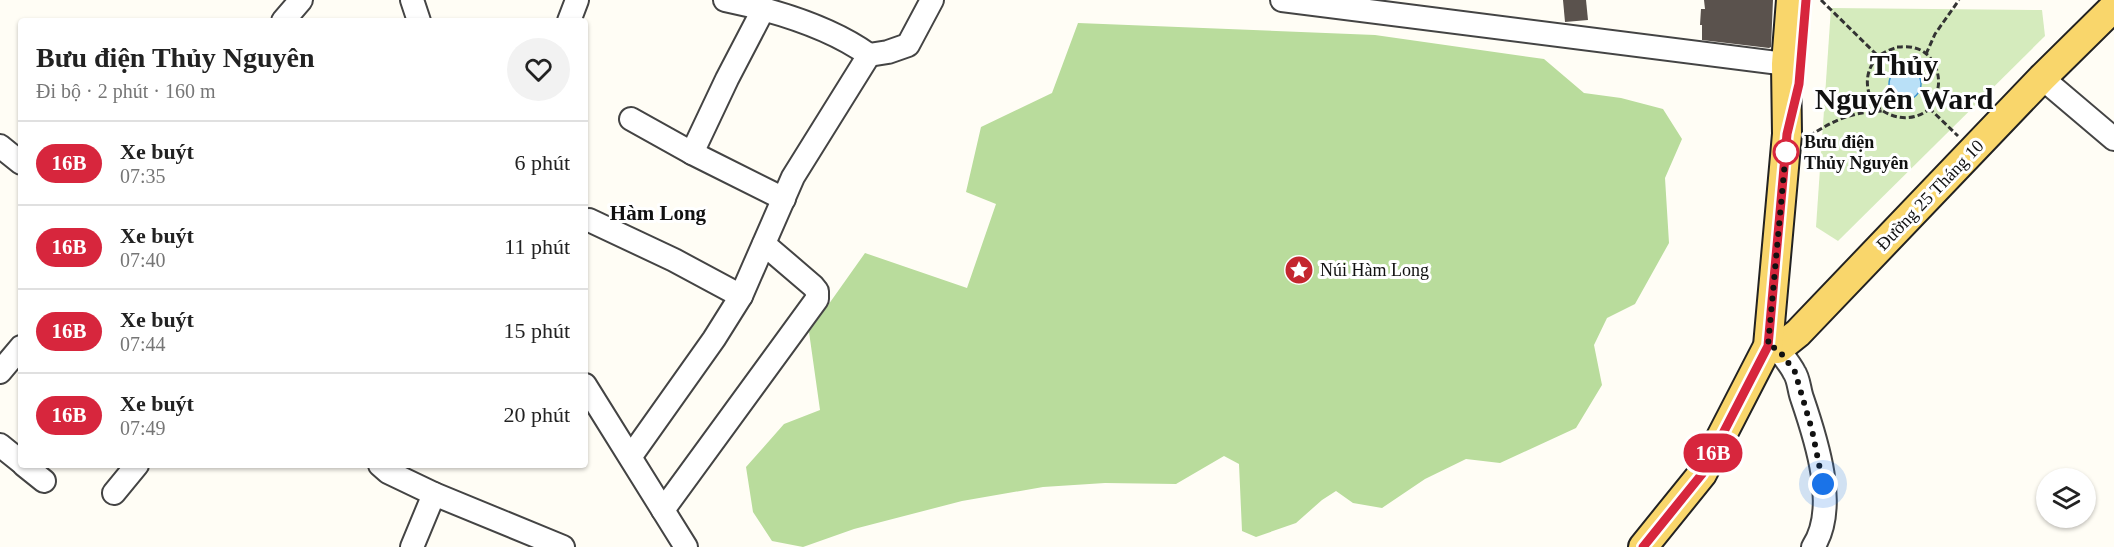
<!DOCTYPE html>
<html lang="vi">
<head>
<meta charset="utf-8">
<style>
  body { margin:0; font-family:"Times New Roman",serif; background:#f2f2f2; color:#222; height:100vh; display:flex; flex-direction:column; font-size:22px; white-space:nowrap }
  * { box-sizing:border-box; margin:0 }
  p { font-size:20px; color:#767676 }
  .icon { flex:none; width:33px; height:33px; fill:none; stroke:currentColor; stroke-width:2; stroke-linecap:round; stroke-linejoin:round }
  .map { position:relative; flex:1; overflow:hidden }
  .panel { position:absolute; left:18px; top:18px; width:570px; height:450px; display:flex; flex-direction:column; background:#fff; border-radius:6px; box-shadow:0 2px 4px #0004 }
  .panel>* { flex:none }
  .badge { padding:0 12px; border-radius:20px; font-size:21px; line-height:39px }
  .controls { position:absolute; left:2036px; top:468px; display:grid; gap:12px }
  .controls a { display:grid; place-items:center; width:60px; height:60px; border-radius:50%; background:#fff; box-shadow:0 2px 4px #0004; font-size:30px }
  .you { position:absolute; width:30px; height:30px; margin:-15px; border:4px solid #fff; border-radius:50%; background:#1a73e8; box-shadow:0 0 0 9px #1a73e833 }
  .map>.badge { position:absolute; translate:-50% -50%; box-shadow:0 0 0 3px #fff }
  .round { display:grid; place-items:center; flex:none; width:63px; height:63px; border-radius:32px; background:#f2f2f2 }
  .head { display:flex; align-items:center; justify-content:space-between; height:102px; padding:0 18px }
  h1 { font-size:28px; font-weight:800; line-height:45px }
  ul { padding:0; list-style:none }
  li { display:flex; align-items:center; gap:18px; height:84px; padding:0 18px; border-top:2px solid #e0e0e0 }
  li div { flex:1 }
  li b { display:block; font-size:22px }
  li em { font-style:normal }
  li .badge { min-width:66px; font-weight:700; text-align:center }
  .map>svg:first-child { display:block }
  .green { fill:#d5ebbd }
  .forest { fill:#b9dc9c }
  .water { fill:#b9e0f7; stroke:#3f96cf; stroke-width:1.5 }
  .building { fill:#5a524d }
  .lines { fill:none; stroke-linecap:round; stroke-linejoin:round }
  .minor-casing { stroke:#444; stroke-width:26 }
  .major-casing { stroke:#222; stroke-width:32 }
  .path { stroke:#333; stroke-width:3; stroke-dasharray:6 3; stroke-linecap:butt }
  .minor { stroke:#fff; stroke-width:22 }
  .major { stroke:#f9d66b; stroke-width:28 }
  .line-casing { stroke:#fff; stroke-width:14 }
  .line { stroke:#d7263d; stroke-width:9 }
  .walk { stroke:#111; stroke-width:6; stroke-dasharray:0 10.8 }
  .stop-dot { fill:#fff; stroke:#d7263d; stroke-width:3 }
  .labels { text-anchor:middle; stroke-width:6; stroke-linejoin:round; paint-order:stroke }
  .stop-label { font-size:18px; font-weight:bold; fill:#111; stroke:#fff; text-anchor:start }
  .street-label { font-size:18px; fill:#111; stroke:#fff }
  .poi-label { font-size:18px; fill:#111; stroke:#fff; text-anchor:start }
  .quarter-label { font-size:21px; font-weight:bold; fill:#111; stroke:#fff }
  .town-label { font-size:30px; font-weight:bold; fill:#111; stroke:#fff }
</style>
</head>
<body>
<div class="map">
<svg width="2114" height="547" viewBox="0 0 2114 547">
  <rect width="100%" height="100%" fill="#fffdf5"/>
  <!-- green -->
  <path class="green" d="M1831,8L2042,10L2045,36L1838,241L1816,227Z"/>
  <!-- forest -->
  <path class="forest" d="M1078,23L1375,35L1544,59L1584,93L1621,98L1663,109L1682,139L1665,178L1669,243L1635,304L1607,318L1594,345L1602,385L1576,428L1500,463L1466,459L1425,479L1382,508L1353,503L1336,491L1322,500L1296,523L1256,537L1242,531L1239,464L1224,456L1176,484L1105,483L1043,487L962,501L854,529L803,547L772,541L753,512L746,467L784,424L820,410L809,332L865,253L967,288L996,204L966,192L981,127L1052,93Z"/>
  <!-- water -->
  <circle class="water" cx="1905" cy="84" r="16"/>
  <!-- building -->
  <g class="building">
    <path d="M1563,0H1586L1588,20L1565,22Z"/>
    <path d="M1704,0H1773L1771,47L1769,48L1702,40V25H1700L1701,9H1705Z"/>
  </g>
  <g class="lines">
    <!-- minor casing -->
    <g class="minor-casing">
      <g id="minor">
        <path d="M412,0L419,21"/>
        <path d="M725,0C773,10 830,27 869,55L888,52L908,45L932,0"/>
        <path d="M1282,0L1786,64"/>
        <path d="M283,21L301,0"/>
        <path d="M569,21L577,0"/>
        <path d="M2042,78L2114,139"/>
        <path d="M631,119L692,153L784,199"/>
        <path d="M0,146L21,163"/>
        <path d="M692,153L727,79L764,8"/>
        <path d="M589,220L674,260L741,296"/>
        <path d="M1778,349C1783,356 1790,364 1794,372C1799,379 1799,390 1802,398C1816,439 1839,508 1813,547"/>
        <path d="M0,372L21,347"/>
        <path d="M585,385L686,547"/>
        <path d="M0,445L21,462"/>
        <path d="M631,456L714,339L741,296L793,177L869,55"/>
        <path d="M24,465L44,481"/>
        <path d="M380,465L388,472L434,494L563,547"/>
        <path d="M114,493L137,465"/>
        <path d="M663,510L817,299V291L813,286L764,244"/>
        <path d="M412,547L434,494"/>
      </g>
    </g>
    <!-- major casing -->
    <g class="major-casing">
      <g id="major">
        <path d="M1768,346L1778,349L1798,333L2042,78L2114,7"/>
        <path d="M1643,547L1702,474L1768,346L1787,134L1786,64L1791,0"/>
      </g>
    </g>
    <!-- path -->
    <g class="path">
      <path d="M1821,0L1878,56"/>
      <path d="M1897,47C1902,47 1909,46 1915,48C1932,52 1941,72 1938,88C1937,94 1934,104 1929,109C1913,123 1888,119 1875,104C1864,91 1865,70 1877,58C1881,53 1890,50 1897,47Z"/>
      <path d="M1926,54L1935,34L1959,0"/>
      <path d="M1929,108L1958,136"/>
      <path d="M1809,136C1837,119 1848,113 1882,111"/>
    </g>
    <!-- minor -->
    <use href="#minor" class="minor"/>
    <!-- major -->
    <use href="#major" class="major"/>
  </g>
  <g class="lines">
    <!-- line casing -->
    <g class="line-casing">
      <path id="line" d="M1643,547L1702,474L1768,346L1787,134L1799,84L1806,0"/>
    </g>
    <!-- line -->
    <use href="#line" class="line"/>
    <!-- walk -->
    <path class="walk" d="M1786,152V150L1768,346L1778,349L1795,372L1812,430L1823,484"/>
  </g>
  <!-- icons -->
  <defs>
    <g id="sight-disc" transform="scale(1.5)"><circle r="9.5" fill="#c4262e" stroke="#fff"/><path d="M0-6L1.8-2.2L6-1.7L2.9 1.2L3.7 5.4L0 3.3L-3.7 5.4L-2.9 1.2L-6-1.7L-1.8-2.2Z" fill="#fff"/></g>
  </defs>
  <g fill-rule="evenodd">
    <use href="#sight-disc" x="1299" y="270"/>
  </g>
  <!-- markers -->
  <circle class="stop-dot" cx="1786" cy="152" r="12"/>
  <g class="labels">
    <!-- stop labels -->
    <g class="stop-label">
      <text x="1804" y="148">Bưu điện<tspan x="1804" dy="21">Thủy Nguyên</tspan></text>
    </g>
    <!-- street labels -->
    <g class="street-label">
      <text transform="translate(1930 195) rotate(-46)" y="6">Đường 25 Tháng 10</text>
    </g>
    <!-- poi labels -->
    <g class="poi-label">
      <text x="1320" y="276">Núi Hàm Long</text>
    </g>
    <!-- quarter labels -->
    <g class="quarter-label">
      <text x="658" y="220">Hàm Long</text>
    </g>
    <!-- town labels -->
    <g class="town-label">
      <text x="1904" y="75">Thủy<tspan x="1904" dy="34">Nguyên Ward</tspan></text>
    </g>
  </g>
</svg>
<div class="controls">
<a><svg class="icon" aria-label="layers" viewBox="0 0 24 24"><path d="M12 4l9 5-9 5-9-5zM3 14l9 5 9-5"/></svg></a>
</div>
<div class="you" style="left:1823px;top:484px"></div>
<b class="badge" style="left:1713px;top:453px;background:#d7263d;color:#fff">16B</b>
<section class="panel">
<div class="head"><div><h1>Bưu điện Thủy Nguyên</h1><p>Đi bộ · 2 phút · 160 m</p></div><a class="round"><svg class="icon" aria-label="heart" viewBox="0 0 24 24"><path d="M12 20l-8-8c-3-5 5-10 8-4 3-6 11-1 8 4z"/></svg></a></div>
<ul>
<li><span class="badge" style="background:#d7263d;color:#fff">16B</span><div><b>Xe buýt</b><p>07:35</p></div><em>6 phút</em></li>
<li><span class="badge" style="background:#d7263d;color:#fff">16B</span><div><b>Xe buýt</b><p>07:40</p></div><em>11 phút</em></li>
<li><span class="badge" style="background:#d7263d;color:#fff">16B</span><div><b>Xe buýt</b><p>07:44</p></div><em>15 phút</em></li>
<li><span class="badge" style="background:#d7263d;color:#fff">16B</span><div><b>Xe buýt</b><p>07:49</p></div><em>20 phút</em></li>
</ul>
</section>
</div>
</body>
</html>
